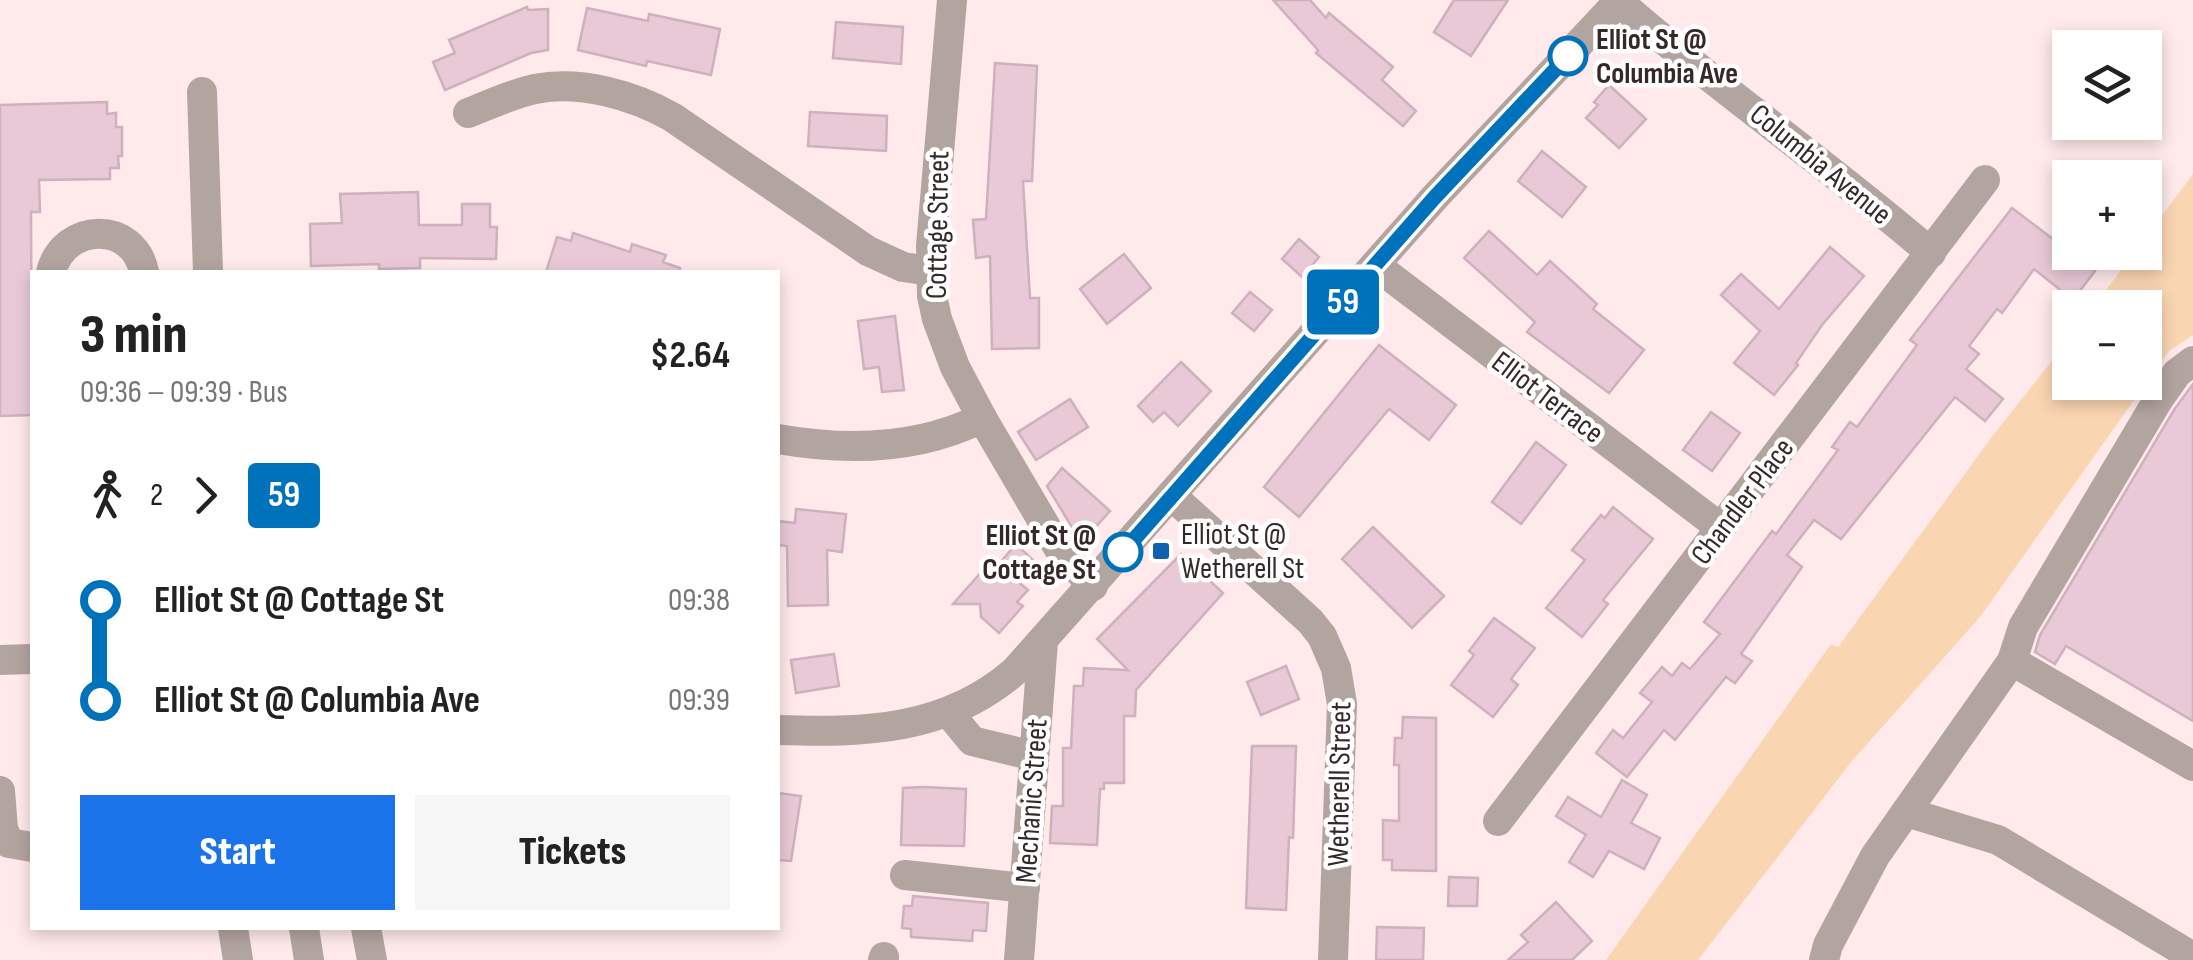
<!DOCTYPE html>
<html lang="en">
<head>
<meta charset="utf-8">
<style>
  body { margin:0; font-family:"Sofia Sans Condensed",sans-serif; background:#f6f6f6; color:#222; height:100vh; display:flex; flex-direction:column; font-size:38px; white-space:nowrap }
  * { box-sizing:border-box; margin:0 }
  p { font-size:32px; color:#767676 }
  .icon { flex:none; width:55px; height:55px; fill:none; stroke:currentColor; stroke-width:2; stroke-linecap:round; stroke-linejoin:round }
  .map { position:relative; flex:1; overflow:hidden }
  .sheet { position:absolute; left:30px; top:270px; width:750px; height:660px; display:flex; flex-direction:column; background:#fff; border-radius:0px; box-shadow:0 5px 15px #0003 }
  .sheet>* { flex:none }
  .badge { padding:0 20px; border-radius:8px; font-size:35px; line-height:65px }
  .fabs { position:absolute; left:2052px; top:30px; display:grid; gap:20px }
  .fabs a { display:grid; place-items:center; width:110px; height:110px; border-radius:0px; background:#fff; box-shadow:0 5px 15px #0003; font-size:50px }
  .map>.badge { position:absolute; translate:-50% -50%; box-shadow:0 0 0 5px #fff }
  .legs { display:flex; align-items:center; gap:15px; height:110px; padding:0 50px; font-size:32px }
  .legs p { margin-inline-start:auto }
  .headline { display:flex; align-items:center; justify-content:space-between; height:170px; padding:0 50px }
  h1 { font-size:55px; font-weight:800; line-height:75px }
  .button { display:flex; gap:20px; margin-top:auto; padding:20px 50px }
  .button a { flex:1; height:115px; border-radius:0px; background:#1a73e8; color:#fff; font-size:40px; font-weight:800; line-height:115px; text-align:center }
  .button a+a { background:#f6f6f6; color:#222 }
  ul { padding:0 50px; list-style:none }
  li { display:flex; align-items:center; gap:35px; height:100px; font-size:38px }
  li i { display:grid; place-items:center; width:15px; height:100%; margin:0 12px; background:currentColor }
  li i::after { content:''; width:25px; height:25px; margin:-12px; border:8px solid; border-radius:50%; background:#fff }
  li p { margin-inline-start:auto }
  li:first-child i { background:linear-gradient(#0000 50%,currentColor 0) }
  li:last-child i { background:linear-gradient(currentColor 50%,#0000 0) }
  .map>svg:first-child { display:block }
  .green { fill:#fad5b2 }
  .building { fill:#e9c9d6; stroke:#cfb0bd; stroke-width:2.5 }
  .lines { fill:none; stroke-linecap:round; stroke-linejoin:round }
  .minor { stroke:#b2a49f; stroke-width:30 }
  .line-1-casing { stroke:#fff; stroke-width:22 }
  .line-1 { stroke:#0072bc; stroke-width:15 }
  .stop-1-dot { fill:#fff; stroke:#0072bc; stroke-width:5 }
  .poi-dot { fill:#0f60ae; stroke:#fff; stroke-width:4 }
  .labels { text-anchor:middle; stroke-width:9; stroke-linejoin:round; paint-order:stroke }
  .stop-label { font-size:30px; font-weight:bold; fill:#362829; stroke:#fff; text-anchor:start }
  .street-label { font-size:30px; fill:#362829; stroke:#fff }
  .poi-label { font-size:30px; fill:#362829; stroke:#fff; text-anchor:start }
</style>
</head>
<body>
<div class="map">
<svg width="2193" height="960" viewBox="0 0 2193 960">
  <rect width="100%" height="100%" fill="#ffe9ea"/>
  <!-- green -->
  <path class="green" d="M2193,174V335L2169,351L1980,617L1852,761L1698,960H1606L1831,644L1838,647L1994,434L2070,338V382H2145V308L2093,307L2134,253L2145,252V238Z"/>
  <!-- building -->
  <g class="building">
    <path d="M1273,0H1310L1326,18L1329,13L1393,67L1382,80L1416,111L1403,126L1316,53L1318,50Z"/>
    <path d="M1454,0H1508L1471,56L1434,32Z"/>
    <path d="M527,7L528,10L548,9V50L531,53L445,90L433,62L455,53L449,40Z"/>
    <path d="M587,8L648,21L649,14L720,29L711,75L647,61L646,66L578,50Z"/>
    <path d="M836,22L903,27L901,64L833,58Z"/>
    <path d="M995,63L1037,66L1032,181H1023L1030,298H1039V348L992,349L990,256L976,258L973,220L986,219Z"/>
    <path d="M1609,85L1646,119L1619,148L1586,118L1598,105L1594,102Z"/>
    <path d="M107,102V114L116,113V127H122V156H118L119,168H110V179L39,180L40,212H31L32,415L0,416V105Z"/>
    <path d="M810,112L887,116L886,151L808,146Z"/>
    <path d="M1542,151L1586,187L1562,217L1518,181Z"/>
    <path d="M418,192L419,225H462V204H490V227H497L496,259L420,258V268L379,269V264L311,266L310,224L342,223L340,194Z"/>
    <path d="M2012,208L2095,271L2073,300L2034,269L2002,313L1997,309L1969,346L1979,354L1966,369L2003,399L1985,421L1955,397L1841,539L1814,520L1787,555L1802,567L1741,654L1752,661L1735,683L1726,677L1675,740L1664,730L1627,777L1596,753L1613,730L1623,738L1652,702L1640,693L1662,667L1672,676L1682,663L1690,669L1720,634L1704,622L1772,531L1776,534L1838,450L1832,447L1850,422L1857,427L1917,345L1910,340Z"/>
    <path d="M1489,231L1537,275L1550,261L1597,304L1593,309L1644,350L1609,393L1527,332L1535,322L1464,258Z"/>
    <path d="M573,233L630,252L632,244L666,255L663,262L680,268L679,272H546L557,237L571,241Z"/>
    <path d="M1299,239L1319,257L1302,277L1282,259Z"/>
    <path d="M1830,247L1864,276L1822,325L1796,363L1798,365L1774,395L1734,363L1760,331L1721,295L1741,274L1779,309Z"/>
    <path d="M1124,254L1151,288L1107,324L1080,289Z"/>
    <path d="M1250,292L1272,310L1254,331L1232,313Z"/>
    <path d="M895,316L904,390L882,392L879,367L864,369L858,321Z"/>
    <path d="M1379,345L1456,405L1429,440L1389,409L1299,517L1264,487Z"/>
    <path d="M1181,362L1211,391L1178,426L1164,412L1153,422L1138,406Z"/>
    <path d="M2193,384V721L2066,646L2055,664L2035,652L2040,635L2174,410Z"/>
    <path d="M1070,399L1088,427L1036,460L1018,432Z"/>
    <path d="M1711,412L1740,433L1712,471L1683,450Z"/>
    <path d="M1536,442L1566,465L1521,524L1492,502Z"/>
    <path d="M1062,468L1110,511L1091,532L1076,534L1047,486Z"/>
    <path d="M1613,507L1653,539L1603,600L1608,604L1582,637L1546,608L1585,560L1572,550L1601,515L1605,518Z"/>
    <path d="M796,509L846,514L842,552L827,550L828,605L788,606L787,546L778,545V521L795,523Z"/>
    <path d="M1373,527L1444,596L1412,628L1342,559Z"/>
    <path d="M1016,544L1033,560L1016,580L1028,590L1017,602L1023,606L999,633L981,617L980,604H953L992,560L998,565Z"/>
    <path d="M1181,554L1223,593L1136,690L1135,716H1124V783H1104V789H1100L1097,845L1050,843L1052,806H1063V748H1071L1074,686H1083L1084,668L1128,670L1097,639Z"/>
    <path d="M1494,618L1535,648L1511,679L1518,685L1493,717L1451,685L1474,655L1469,651Z"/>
    <path d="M834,654L839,686L796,693L791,660Z"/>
    <path d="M1286,666L1299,699L1261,715L1247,682Z"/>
    <path d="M1403,717L1436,718V871L1392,870V860H1383V820L1399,821V765H1394L1395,738H1402Z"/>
    <path d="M1252,746H1296L1293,838L1289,837L1286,910L1246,908Z"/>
    <path d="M1622,780L1647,795L1631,823L1660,838L1644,869L1609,851L1593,877L1569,862L1586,835L1556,816L1568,797L1601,817Z"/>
    <path d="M923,787L966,789L964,846L901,845L903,788Z"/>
    <path d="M778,793L801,796L791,861L778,860Z"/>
    <path d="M1449,877L1478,878L1477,906H1448Z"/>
    <path d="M913,896L988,903L986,931L973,930L972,941L911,937V929L902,928L904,906H912Z"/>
    <path d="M1556,902L1592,941L1572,960H1508L1528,942L1521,935Z"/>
    <path d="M1377,927L1424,928L1423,960H1376Z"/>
  </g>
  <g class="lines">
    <!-- minor -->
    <g class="minor">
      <path d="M952,0L931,246L932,296L937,319L955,367L982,418L1059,549L1093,586"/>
      <path d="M1617,0C1718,89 1829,165 1931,253"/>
      <path d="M202,92L208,272"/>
      <path d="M468,113C489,105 511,94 535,89C580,80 633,95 672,117L868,251L903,267L930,271"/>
      <path d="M1375,265L1721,528"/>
      <path d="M51,272C64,222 134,220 144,272"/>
      <path d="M778,439C846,451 918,450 982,418"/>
      <path d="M1172,496L1310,621L1322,636L1336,668L1342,704L1333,960"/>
      <path d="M0,660L32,659"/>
      <path d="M2012,661L2193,766"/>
      <path d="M949,713L972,741L1034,756"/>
      <path d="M778,730C864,733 946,731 1015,671L1435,197L1620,0"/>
      <path d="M0,791L3,829L9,843L32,847"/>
      <path d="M1906,812L1998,840L2193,957"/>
      <path d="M1498,821L1985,180"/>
      <path d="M905,875L1025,888"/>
      <path d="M233,928L238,960"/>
      <path d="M304,928L309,960"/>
      <path d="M366,928L372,960"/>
      <path d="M883,960L884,957"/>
      <path d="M1019,960L1043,641"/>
      <path d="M1824,960L1828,945L1875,856L2012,661L2023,627L2158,400L2177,373L2193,361"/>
    </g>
  </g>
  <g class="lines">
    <!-- line-1 casing -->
    <g class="line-1-casing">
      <path id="line-1" d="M1123,552L1435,197L1568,56"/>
    </g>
    <!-- line-1 -->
    <use href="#line-1" class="line-1"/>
  </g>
  <!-- markers -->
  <g class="stop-1-dot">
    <circle cx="1568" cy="56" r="18"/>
    <circle cx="1123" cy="552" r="18"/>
  </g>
  <rect class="poi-dot" x="1151" y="541" width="20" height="20" rx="5"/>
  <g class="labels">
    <!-- stop labels -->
    <g class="stop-label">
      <text x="1596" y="49">Elliot St @<tspan x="1596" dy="34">Columbia Ave</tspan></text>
      <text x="1096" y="545" text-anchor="end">Elliot St @<tspan x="1096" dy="34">Cottage St</tspan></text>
    </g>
    <!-- street labels -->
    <g class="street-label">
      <text transform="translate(1821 164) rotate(39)" y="10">Columbia Avenue</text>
      <text transform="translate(937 225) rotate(-89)" y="10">Cottage Street</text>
      <text transform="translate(1548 397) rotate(37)" y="10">Elliot Terrace</text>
      <text transform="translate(1742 501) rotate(-53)" y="10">Chandler Place</text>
      <text transform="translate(1339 784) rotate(-89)" y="10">Wetherell Street</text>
      <text transform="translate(1031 801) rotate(-86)" y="10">Mechanic Street</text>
    </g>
    <!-- poi labels -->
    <g class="poi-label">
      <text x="1181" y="544">Elliot St @<tspan x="1181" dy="34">Wetherell St</tspan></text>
    </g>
  </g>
</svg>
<div class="fabs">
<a><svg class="icon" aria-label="layers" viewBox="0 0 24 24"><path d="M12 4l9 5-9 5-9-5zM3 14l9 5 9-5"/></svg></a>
<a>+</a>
<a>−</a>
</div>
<b class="badge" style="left:1343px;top:302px;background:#0072bc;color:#fff">59</b>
<section class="sheet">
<div class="headline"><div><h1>3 min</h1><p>09:36 – 09:39 · Bus</p></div><b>$2.64</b></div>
<div class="legs"><svg class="icon" aria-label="walk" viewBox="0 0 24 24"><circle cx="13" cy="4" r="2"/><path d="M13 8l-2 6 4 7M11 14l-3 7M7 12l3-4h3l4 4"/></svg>2<svg class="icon" aria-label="forward" viewBox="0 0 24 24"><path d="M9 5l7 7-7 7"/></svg><b class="badge" style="background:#0072bc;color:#fff">59</b></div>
<ul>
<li><i style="color:#0072bc"></i><b>Elliot St @ Cottage St</b><p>09:38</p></li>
<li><i style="color:#0072bc"></i><b>Elliot St @ Columbia Ave</b><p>09:39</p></li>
</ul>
<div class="button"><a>Start</a><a>Tickets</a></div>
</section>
</div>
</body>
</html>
